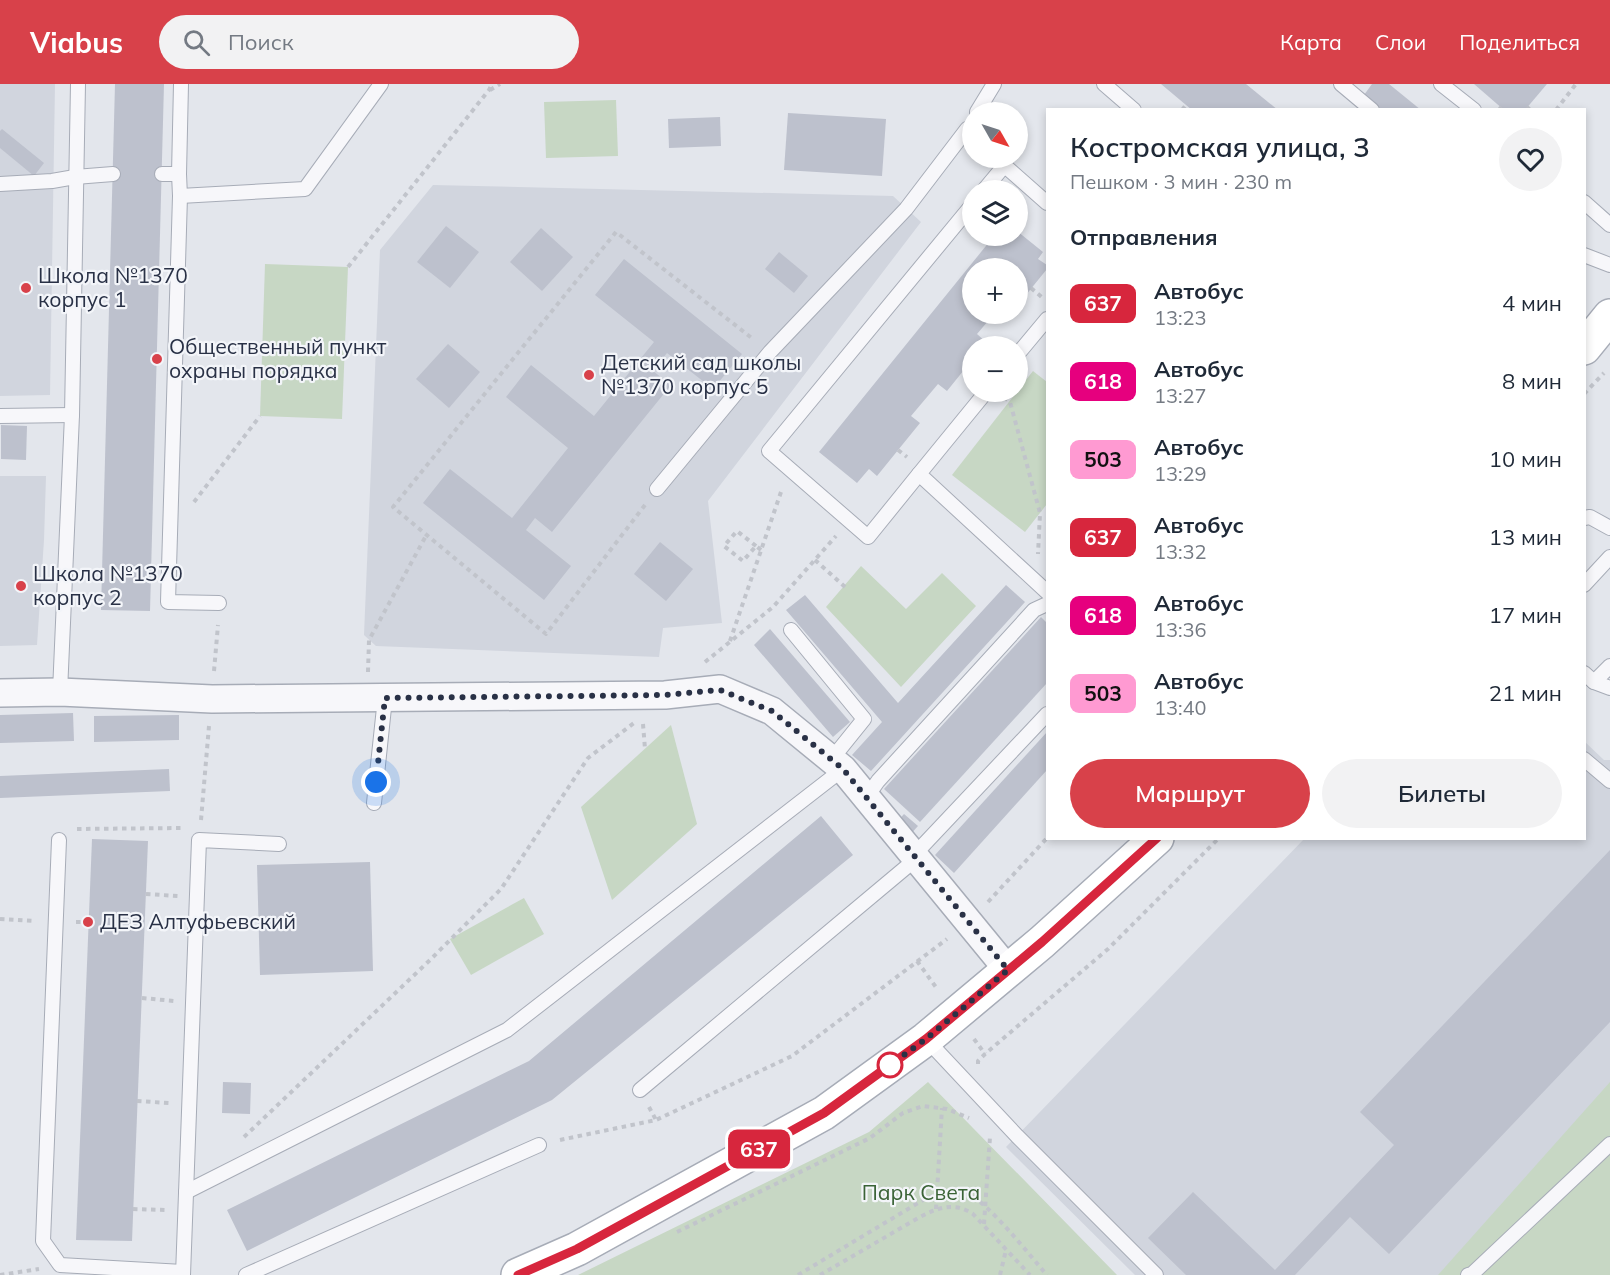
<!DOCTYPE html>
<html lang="ru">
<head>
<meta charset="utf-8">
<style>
  body { margin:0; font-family:Mulish,sans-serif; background:#f2f2f3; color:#1f2937; height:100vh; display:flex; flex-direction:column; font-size:22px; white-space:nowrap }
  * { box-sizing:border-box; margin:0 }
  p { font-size:20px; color:#747a83 }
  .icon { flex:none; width:33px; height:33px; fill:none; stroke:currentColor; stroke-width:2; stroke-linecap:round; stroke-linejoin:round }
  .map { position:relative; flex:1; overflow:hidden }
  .details { position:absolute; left:1046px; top:24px; width:540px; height:732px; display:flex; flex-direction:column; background:#fff; border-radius:0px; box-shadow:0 3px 9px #0003 }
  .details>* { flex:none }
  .badge { padding:0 12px; border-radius:9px; font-size:21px; line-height:39px }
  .needle { width:39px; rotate:129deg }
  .tools { position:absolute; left:962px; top:18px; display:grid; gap:12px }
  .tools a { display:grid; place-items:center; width:66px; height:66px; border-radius:50%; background:#fff; box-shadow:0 3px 9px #0003; font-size:30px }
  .you { position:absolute; width:30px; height:30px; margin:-15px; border:4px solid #fff; border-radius:50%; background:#1a73e8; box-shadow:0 0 0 9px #1a73e833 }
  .map>.badge { position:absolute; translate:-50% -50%; box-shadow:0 0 0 3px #fff }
  h2 { padding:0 24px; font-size:22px; line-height:54px }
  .round { display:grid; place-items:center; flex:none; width:63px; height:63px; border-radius:32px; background:#f2f2f3 }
  .head { display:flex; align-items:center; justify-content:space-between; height:102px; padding:0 24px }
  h1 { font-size:28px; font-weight:600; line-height:45px }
  .button { display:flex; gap:12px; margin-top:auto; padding:12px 24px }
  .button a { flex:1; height:69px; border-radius:36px; background:#d8414a; color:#fff; font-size:24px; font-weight:600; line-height:69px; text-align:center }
  .button a+a { background:#f2f2f3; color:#1f2937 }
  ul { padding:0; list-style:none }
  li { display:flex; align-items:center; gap:18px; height:78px; padding:0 24px }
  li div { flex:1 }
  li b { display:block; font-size:22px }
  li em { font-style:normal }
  li .badge { min-width:66px; font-weight:700; text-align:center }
  header { display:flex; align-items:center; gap:36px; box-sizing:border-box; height:84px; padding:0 30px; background:#d8414a; color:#fff }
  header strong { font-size:28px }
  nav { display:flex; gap:33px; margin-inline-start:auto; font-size:21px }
  .search { width:420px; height:54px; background:#f2f2f3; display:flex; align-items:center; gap:15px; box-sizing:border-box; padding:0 21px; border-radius:33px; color:#747a83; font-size:22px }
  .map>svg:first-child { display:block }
  .built { fill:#d1d5de }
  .park { fill:#c7d7c4 }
  .building { fill:#bdc1cd }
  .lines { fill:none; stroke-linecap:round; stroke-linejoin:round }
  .lane-casing { stroke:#a7acb7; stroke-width:16 }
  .street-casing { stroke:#a7acb7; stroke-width:30 }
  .secondary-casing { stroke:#a7acb7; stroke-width:36 }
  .path { stroke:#c1c4cb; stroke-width:4; stroke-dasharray:4.5 4.5; stroke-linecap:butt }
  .lane { stroke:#f7f7fa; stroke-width:14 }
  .street { stroke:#f7f7fa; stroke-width:27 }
  .secondary { stroke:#fff; stroke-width:33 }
  .line-casing { stroke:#fff; stroke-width:14 }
  .line { stroke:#d7263d; stroke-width:9 }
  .walk { stroke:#293146; stroke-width:6; stroke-dasharray:0 10.8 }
  .poi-dot { fill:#d8414a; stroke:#f3f5f9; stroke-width:2 }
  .stop-dot { fill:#fff; stroke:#d7263d; stroke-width:3 }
  .labels { text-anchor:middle; stroke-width:4.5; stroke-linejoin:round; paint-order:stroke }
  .poi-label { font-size:21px; fill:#293146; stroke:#f3f5f9; text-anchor:start }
  .park-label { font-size:21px; fill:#3a6336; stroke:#f3f5f9 }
</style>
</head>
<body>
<header>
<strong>Viabus</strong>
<div class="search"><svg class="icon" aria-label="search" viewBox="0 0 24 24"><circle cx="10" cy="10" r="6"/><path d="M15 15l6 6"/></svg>Поиск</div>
<nav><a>Карта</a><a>Слои</a><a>Поделиться</a></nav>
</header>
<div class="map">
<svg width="1610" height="1191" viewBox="0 0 1610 1191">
  <rect width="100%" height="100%" fill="#e3e6ec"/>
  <!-- built -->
  <g class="built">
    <path d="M0,0H55L50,311L0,312Z"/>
    <path d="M433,101L893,112L921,138L708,417L722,539L663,544L659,573L376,562L364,551L380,166Z"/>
    <path d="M0,392H46L44,456L37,561L0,562Z"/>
    <path d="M1584,657L1604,676H1610V1191H1135L1006,1063L1304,755L1584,754Z"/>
  </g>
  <!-- park -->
  <g class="park">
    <path d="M616,16L618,72L546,74L544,18Z"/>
    <path d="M265,180L348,183L342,335L260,332Z"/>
    <path d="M1033,287L1047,298V420L1025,448L952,391Z"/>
    <path d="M861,482L906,525L942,489L976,522L901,603L826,523Z"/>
    <path d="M671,641L697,740L612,816L581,723Z"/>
    <path d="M524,814L544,850L471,891L450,855Z"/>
    <path d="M928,998L1117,1191H578L869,1048Z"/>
    <path d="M1610,998V1191H1438Z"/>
  </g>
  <!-- building -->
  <g class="building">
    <path d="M115,0H164L150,527L101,526Z"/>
    <path d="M1161,0H1246L1278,26H1192Z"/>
    <path d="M1372,0H1389L1421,26H1382L1364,11Z"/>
    <path d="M1474,0H1547L1525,26H1504Z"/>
    <path d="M788,29L886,35L882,92L784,86Z"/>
    <path d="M720,33L721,62L669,64L668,35Z"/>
    <path d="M2,45L44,79L34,92L0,64V47Z"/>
    <path d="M446,142L479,168L450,204L417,178Z"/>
    <path d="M541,144L573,173L542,207L510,178Z"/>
    <path d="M1017,147L1043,168L1038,175L1047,181V185L1017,222V184H972V230H994L977,250L986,258L983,262H972V276L947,307L938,300L911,332L920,339L877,392L869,385L857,399L819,368L994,152H1017Z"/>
    <path d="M779,168L808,192L794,209L765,185Z"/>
    <path d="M624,175L742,270L713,305L667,269L653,287L671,301L552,448L535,434L526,446L571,482L544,516L423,419L450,385L512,434L568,364L506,313L531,281L594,332L654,258L595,211Z"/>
    <path d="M448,260L480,288L449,324L416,295Z"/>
    <path d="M1,341L27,342L26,376L1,375Z"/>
    <path d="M660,458L693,485L666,517L634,490Z"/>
    <path d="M1006,501L1025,518L871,687L852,671L882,638L786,526L805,511L898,619Z"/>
    <path d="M1041,533L1047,539V599L920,738L884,705Z"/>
    <path d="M770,545L850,638L833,653L754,561Z"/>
    <path d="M73,629L74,657L0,659V631Z"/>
    <path d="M179,631V656L94,658V632Z"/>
    <path d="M1047,648V686L954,789L935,771Z"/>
    <path d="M169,685L170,707L0,714V692Z"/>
    <path d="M904,730L918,742L908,753L895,740Z"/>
    <path d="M821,732L853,771L552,1016L247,1167L227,1126L529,977Z"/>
    <path d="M92,755L148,757L132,1157L76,1156Z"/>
    <path d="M1610,766V938L1389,1170L1350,1133L1295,1191H1186L1148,1154L1193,1108L1275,1186L1394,1061L1360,1028Z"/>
    <path d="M370,778L373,887L260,891L257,781Z"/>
    <path d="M223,998L251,999L250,1030L222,1029Z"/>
  </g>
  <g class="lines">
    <!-- lane casing -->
    <g class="lane-casing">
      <g id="lane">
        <path d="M1104,0L1134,26"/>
        <path d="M1341,0L1372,26"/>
        <path d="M1441,0L1474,26"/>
        <path d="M977,28L994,0"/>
        <path d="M996,74L1047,119"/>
        <path d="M162,90H179L180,112L168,518L219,519"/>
        <path d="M179,90L181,0"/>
        <path d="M0,100L52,97L75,93L113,90"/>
        <path d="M984,106L1004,82"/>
        <path d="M180,112L305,105L381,0"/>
        <path d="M1584,118L1610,141"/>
        <path d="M1584,171L1610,181"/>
        <path d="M1017,271L1047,235"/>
        <path d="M986,308L919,390L1047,508"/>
        <path d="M0,332L72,331"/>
        <path d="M919,390L868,453L769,367L972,121"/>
        <path d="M657,405L770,268L906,125L967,45"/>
        <path d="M1584,434L1590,433L1610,444"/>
        <path d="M1584,501L1610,473"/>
        <path d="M791,546L864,635L831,676"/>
        <path d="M1584,589L1594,598L1610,604"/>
        <path d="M1594,598L1610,582"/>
        <path d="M60,608L72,331L78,0"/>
        <path d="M1584,675L1610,697"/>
        <path d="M866,714L878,697L1034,526L1047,520"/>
        <path d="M374,719L385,614"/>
        <path d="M59,756L43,1157L60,1181L183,1188"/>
        <path d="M913,772L1047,630"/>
        <path d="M926,955L1017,1052L1156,1191"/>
        <path d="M640,1006L916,775"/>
        <path d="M186,1108L507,946L843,685"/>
        <path d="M183,1191L199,756L279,760"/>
        <path d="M246,1191L539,1061"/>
        <path d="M1468,1191L1472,1190L1610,1060"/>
      </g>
    </g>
    <!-- street casing -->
    <g class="street-casing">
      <path id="street" d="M0,609L60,608L212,615L665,611L720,605L772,627L843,685L1008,886"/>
    </g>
    <!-- secondary casing -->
    <g class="secondary-casing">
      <g id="secondary">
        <path d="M1584,264L1610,232"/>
        <path d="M518,1191L577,1165L824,1029L926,955L1042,858L1157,754"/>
      </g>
    </g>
    <!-- path -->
    <g class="path">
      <path d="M490,6L500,0"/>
      <path d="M1527,23L1530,26"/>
      <path d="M1182,26L1186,21"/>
      <path d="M1499,26L1501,23"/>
      <path d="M1556,26L1576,0"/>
      <path d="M348,183L489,6L492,0"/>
      <path d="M1031,204L1044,215"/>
      <path d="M967,282L972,287"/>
      <path d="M1584,310L1604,289"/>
      <path d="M1004,313L1010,318L1040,429L1038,470"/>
      <path d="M898,366L907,373"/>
      <path d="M194,418L260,332"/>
      <path d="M645,421L546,550L393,423L616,148L753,255"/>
      <path d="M756,462L737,447L724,462L743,477L756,462L761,466"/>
      <path d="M815,476L845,503"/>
      <path d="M730,557L782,405"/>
      <path d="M705,578L773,523L836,452"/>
      <path d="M214,587L218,541"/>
      <path d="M368,588L369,556L427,450"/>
      <path d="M643,640L645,665"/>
      <path d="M201,736L209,642"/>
      <path d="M77,745L184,744"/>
      <path d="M146,810L178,812"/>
      <path d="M988,818L1047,754"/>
      <path d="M0,835L35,837"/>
      <path d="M76,838H88"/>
      <path d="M917,877L938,906"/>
      <path d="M142,914L174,917"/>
      <path d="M974,955L985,970"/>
      <path d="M978,980V977L985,970L1108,865L1219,754"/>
      <path d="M137,1017L169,1019"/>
      <path d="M649,1023L656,1036"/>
      <path d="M244,1053L430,876L501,805L588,674L634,639"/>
      <path d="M560,1056L656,1036L792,972L947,855"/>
      <path d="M133,1125L165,1126"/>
      <path d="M936,1125L942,1024"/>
      <path d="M984,1140L990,1053"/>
      <path d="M677,1148L870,1054L903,1029L923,1022L947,1025L969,1034"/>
      <path d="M0,1191L39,1185"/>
      <path d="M798,1191L923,1116C937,1110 952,1104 968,1110C988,1118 1031,1173 1047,1191"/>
      <path d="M820,1191L920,1133C939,1123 955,1118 973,1130L1030,1191"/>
      <path d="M1000,1191L1006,1166"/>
    </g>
    <!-- lane -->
    <use href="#lane" class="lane"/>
    <!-- street -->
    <use href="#street" class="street"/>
    <!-- secondary -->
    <use href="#secondary" class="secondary"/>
  </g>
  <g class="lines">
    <!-- line casing -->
    <g class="line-casing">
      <path id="line" d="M518,1191L577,1165L824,1029L926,955L1042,858L1157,754"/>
    </g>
    <!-- line -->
    <use href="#line" class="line"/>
    <!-- walk -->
    <path class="walk" d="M376,698L385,614L665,611L720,606L772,627L843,685L1008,886L926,955L890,981"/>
  </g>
  <!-- markers -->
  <g class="poi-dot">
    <circle cx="26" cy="204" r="6"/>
    <circle cx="157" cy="275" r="6"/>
    <circle cx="589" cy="291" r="6"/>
    <circle cx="21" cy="502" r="6"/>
    <circle cx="88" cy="838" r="6"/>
  </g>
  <circle class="stop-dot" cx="890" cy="981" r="12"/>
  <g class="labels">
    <!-- poi labels -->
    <g class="poi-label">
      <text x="38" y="199">Школа №1370<tspan x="38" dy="24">корпус 1</tspan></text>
      <text x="169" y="270">Общественный пункт<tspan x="169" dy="24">охраны порядка</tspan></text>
      <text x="601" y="286">Детский сад школы<tspan x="601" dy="24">№1370 корпус 5</tspan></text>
      <text x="33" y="497">Школа №1370<tspan x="33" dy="24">корпус 2</tspan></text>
      <text x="100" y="845">ДЕЗ Алтуфьевский</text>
    </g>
    <!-- park labels -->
    <g class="park-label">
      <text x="921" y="1116">Парк Света</text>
    </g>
  </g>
</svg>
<div class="tools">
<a><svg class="needle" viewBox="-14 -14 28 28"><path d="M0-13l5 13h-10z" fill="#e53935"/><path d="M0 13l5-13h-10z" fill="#747a83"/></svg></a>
<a><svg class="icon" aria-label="layers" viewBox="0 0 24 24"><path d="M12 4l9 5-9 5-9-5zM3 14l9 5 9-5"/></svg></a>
<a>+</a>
<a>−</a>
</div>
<div class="you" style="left:376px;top:698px"></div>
<b class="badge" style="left:759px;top:1065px;background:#d7263d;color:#fff">637</b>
<section class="details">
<div class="head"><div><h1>Костромская улица, 3</h1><p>Пешком · 3 мин · 230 m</p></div><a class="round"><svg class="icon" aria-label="heart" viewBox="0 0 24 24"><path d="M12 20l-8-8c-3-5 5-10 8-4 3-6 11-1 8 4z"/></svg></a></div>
<h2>Отправления</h2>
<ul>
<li><span class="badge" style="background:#d7263d;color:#fff">637</span><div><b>Автобус</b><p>13:23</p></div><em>4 мин</em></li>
<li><span class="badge" style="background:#e6007e;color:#fff">618</span><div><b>Автобус</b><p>13:27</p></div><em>8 мин</em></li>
<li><span class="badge" style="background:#ff9ad2;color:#111">503</span><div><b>Автобус</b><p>13:29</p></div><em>10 мин</em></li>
<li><span class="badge" style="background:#d7263d;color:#fff">637</span><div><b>Автобус</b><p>13:32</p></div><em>13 мин</em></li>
<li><span class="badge" style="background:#e6007e;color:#fff">618</span><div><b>Автобус</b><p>13:36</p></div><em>17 мин</em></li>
<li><span class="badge" style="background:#ff9ad2;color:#111">503</span><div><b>Автобус</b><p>13:40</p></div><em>21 мин</em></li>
</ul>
<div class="button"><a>Маршрут</a><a>Билеты</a></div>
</section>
</div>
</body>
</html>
